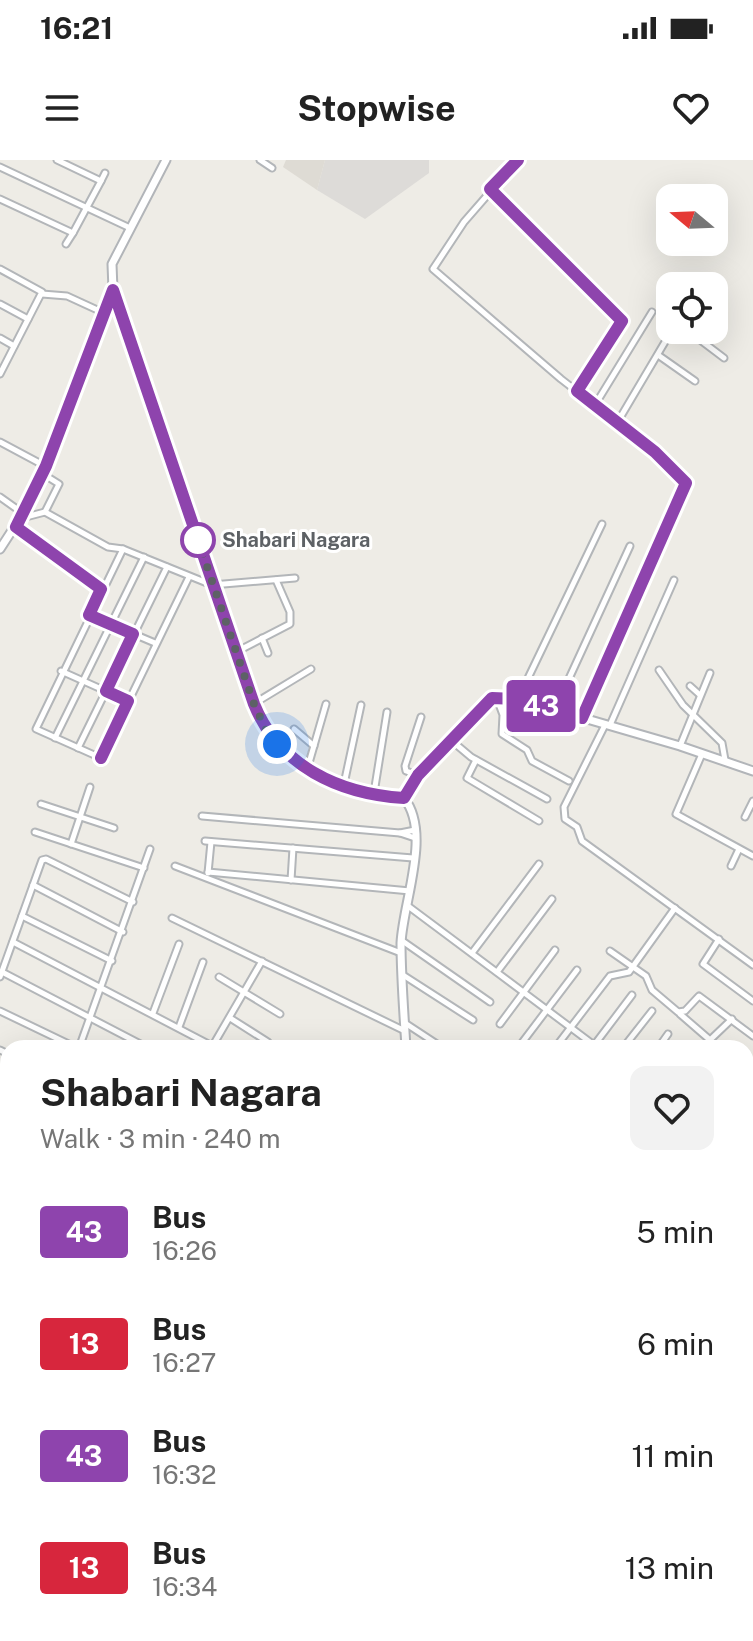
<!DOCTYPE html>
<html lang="en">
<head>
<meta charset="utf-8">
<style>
  body { margin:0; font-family:"Public Sans",sans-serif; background:#f2f2f2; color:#222; height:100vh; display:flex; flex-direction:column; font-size:30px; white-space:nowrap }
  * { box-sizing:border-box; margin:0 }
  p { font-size:26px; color:#767676 }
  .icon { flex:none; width:44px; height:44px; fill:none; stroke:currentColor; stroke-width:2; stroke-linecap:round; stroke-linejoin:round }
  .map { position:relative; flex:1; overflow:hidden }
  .panel { position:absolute; left:0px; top:880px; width:754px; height:602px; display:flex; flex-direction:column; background:#fff; border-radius:24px 24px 0 0; box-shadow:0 8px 32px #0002 }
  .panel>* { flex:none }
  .badge { padding:0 16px; border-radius:6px; font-size:28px; line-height:52px }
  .needle { width:52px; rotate:289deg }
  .buttons { position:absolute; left:656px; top:24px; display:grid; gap:16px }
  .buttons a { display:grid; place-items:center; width:72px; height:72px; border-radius:16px; background:#fff; box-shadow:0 8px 32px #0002; font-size:40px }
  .you { position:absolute; width:40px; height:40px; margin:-20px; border:6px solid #fff; border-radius:50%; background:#1a73e8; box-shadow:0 0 0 12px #1a73e833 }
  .map>.badge { position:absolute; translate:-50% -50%; box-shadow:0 0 0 4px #fff }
  .round { display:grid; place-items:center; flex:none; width:84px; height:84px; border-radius:16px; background:#f2f2f2 }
  .overview { display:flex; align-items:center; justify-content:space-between; height:136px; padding:0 40px }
  h1 { font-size:38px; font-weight:700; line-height:60px }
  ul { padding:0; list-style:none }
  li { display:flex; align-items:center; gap:24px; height:112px; padding:0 40px }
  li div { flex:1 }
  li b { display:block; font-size:30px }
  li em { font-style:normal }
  li .badge { min-width:88px; font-weight:700; text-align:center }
  .status { display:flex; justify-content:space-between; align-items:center; height:56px; padding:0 40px; background:#fff; direction:ltr }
  .status svg { height:22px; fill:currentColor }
  header { display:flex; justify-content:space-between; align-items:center; height:104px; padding:0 40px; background:#fff; font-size:36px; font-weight:700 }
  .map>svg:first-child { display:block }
  .industrial { fill:#dddbd8 }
  .education { fill:#dedbd4 }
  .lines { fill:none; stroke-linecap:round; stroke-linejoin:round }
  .street-casing { stroke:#b3b6b9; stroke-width:9 }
  .secondary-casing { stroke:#b2b5b9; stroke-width:11 }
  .primary-casing { stroke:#e6c168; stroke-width:12 }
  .street { stroke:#fff; stroke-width:5 }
  .secondary { stroke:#fff; stroke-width:7 }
  .primary { stroke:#f8ecb1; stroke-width:8 }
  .line-casing { stroke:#fff; stroke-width:18 }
  .line { stroke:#8e44ad; stroke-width:12 }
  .walk { stroke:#5d6165; stroke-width:8; stroke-dasharray:0 14.4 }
  .stop-dot { fill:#fff; stroke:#8e44ad; stroke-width:4 }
  .labels { text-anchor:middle; stroke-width:6; stroke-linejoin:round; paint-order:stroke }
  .stop-label { font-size:20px; font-weight:bold; fill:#5d6165; stroke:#fff; text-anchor:start }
</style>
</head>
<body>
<div class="status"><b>16:21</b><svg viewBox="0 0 49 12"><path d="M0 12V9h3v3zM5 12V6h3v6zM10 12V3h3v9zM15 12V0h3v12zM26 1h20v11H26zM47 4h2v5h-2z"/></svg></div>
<header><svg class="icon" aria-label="menu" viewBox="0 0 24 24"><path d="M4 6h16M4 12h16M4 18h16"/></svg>Stopwise<svg class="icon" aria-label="heart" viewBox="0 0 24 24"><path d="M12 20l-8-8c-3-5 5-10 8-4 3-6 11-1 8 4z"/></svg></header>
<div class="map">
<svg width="753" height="1481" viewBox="0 0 753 1481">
  <rect width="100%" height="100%" fill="#eeece6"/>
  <!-- industrial -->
  <path class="industrial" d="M325,0H429V13L365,59L317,30Z"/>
  <!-- education -->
  <path class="education" d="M286,0H325L317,30L283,7Z"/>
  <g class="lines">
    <!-- street casing -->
    <g class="street-casing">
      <g id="street">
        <path d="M260,0L272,8"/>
        <path d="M518,0L464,62L433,109L561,219L655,292L686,323L582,557"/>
        <path d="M0,7L130,68"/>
        <path d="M101,21L105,13"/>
        <path d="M490,29L622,161L577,231"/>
        <path d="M0,39L73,73L101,21L57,0"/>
        <path d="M66,84L73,73"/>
        <path d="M0,109L42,132L0,214"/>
        <path d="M42,134L67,136L104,153"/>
        <path d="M0,144L28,159"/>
        <path d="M687,170L724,198"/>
        <path d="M0,178L14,186"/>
        <path d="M658,195L695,221"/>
        <path d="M595,245L652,152"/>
        <path d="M617,263L672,170"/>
        <path d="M0,282L45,306"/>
        <path d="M43,314L59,324L45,352"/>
        <path d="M0,337L24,354"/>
        <path d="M22,358L45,352L108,387L123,389"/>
        <path d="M16,367L101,429"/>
        <path d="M189,417L101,598L36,569L123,389L212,425L295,418"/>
        <path d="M89,455L155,483"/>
        <path d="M262,478L268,493"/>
        <path d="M236,492L290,464V452L276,420"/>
        <path d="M659,510L683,545L722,583L725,600"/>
        <path d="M61,511L128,541"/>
        <path d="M690,526L700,535"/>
        <path d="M496,536L503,555L502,574L527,590L532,601L569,621"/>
        <path d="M518,539L602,364"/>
        <path d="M255,543L311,509"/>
        <path d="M555,549L630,386"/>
        <path d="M605,565L564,647L565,659L577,667L582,681L753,805"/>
        <path d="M610,565L674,420"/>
        <path d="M294,569L314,586"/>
        <path d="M55,578L144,397"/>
        <path d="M452,581L471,597L547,639"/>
        <path d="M680,586L710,513"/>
        <path d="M78,588L167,407"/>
        <path d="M702,594L676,654L753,696"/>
        <path d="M476,600L467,618L539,661"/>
        <path d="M307,610L326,544"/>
        <path d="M418,615L406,611L405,606L421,557"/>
        <path d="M344,624L361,545"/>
        <path d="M374,633L387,552"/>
        <path d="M41,644L114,668"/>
        <path d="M202,656L400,673"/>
        <path d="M745,657L753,641"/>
        <path d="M35,672L144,708"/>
        <path d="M415,678L400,673L415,670"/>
        <path d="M205,681L413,698"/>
        <path d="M71,684L90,627"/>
        <path d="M175,706L401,793"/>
        <path d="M731,706L739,689"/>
        <path d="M208,712L410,731"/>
        <path d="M208,713L211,682"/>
        <path d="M291,720L293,688"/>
        <path d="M33,725L123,772"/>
        <path d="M408,746L598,888"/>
        <path d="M22,756L112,801"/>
        <path d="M172,758L405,871"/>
        <path d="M719,779L703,804L753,841"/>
        <path d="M401,780L490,842"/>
        <path d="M13,782L216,888"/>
        <path d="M610,791L646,816L652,830L678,852L685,851L699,836L753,876"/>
        <path d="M472,793L539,704"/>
        <path d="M2,812L148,888"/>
        <path d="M497,812L552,739"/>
        <path d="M403,815L473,860"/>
        <path d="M0,817L42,700L46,699L133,742"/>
        <path d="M219,817L280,854"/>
        <path d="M0,851L77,888"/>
        <path d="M153,853L179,784"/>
        <path d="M680,854L710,880L732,859"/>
        <path d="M230,858L268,882"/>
        <path d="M405,863L440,886"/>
        <path d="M500,864L555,790"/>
        <path d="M179,867L203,802"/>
        <path d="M212,887L262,801"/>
        <path d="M79,888L150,689"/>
        <path d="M518,888L577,810"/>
        <path d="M555,888L610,816L629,812L675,748"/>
        <path d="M592,888L632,835"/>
        <path d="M623,888L652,851"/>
        <path d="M658,888L668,874"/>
        <path d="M0,890L8,894"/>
        <path d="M0,924L8,928"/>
        <path d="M0,964L8,968"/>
        <path d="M746,1000L753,1005"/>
        <path d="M0,1001L8,1005"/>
        <path d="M0,1032L8,1034"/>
        <path d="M746,1062L753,1053"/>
        <path d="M746,1063L753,1067"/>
        <path d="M0,1064L8,1066"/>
        <path d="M0,1096L8,1098"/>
        <path d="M746,1107L753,1111"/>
        <path d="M0,1143L8,1117"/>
        <path d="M0,1203L8,1189"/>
        <path d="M746,1223L753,1224"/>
        <path d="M0,1228L8,1232"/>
        <path d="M0,1293L8,1294"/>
        <path d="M0,1327L8,1329"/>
        <path d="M0,1360L8,1362"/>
        <path d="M0,1422L8,1427"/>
        <path d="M4,1455L8,1457"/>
        <path d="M34,1474L44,1480L48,1474"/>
        <path d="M81,1474L92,1481"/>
        <path d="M152,1474L154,1475"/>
        <path d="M634,1474L643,1477L642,1481"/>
        <path d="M495,1478L497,1474"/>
        <path d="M297,1481L300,1474"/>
        <path d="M365,1481L372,1474"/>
        <path d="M392,1481L397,1474"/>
        <path d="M613,1481L614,1474"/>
      </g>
    </g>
    <!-- secondary casing -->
    <g class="secondary-casing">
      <g id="secondary">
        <path d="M166,0L112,104L113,130L212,425L266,570L307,611L359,630L404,638C432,673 403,742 401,783C401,817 404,853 406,888"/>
        <path d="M0,389L33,338L113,130"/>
        <path d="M404,638L418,615L487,540L496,536L518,539L680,586L753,611"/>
        <path d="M375,1474L380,1481"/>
      </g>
    </g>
    <!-- primary casing -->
    <g class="primary-casing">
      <g id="primary">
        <path d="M746,1465L753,1461"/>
        <path d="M734,1481L738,1474"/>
      </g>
    </g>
    <!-- street -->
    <use href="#street" class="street"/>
    <!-- secondary -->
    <use href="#secondary" class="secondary"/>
    <!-- primary -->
    <use href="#primary" class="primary"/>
  </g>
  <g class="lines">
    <!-- line casing -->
    <g class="line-casing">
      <path id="line" d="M101,598L128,541L106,531L133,474L89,455L101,429L16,367L46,306L113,130L254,544C279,606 339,634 404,638L418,615L492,538L518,539L582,558L686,323L655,292L577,231L622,161L490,29L518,0"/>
    </g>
    <!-- line -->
    <use href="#line" class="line"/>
    <!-- walk -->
    <path class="walk" d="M198,380L254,544L266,570L277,584"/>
  </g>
  <!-- markers -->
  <circle class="stop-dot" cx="198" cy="380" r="16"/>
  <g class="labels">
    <!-- stop labels -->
    <g class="stop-label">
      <text x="222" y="387">Shabari Nagara</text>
    </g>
  </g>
</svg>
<div class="buttons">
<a><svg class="needle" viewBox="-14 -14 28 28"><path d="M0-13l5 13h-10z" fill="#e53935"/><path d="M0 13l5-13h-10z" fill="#767676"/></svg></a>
<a><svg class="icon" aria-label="locate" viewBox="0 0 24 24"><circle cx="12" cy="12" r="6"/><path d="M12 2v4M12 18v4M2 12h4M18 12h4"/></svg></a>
</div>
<div class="you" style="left:277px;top:584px"></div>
<b class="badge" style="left:541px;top:546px;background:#8e44ad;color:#fff">43</b>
<section class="panel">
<div class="overview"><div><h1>Shabari Nagara</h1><p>Walk · 3 min · 240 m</p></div><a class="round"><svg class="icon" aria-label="heart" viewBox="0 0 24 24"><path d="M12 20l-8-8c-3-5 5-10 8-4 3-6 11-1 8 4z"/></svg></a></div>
<ul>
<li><span class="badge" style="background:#8e44ad;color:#fff">43</span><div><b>Bus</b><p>16:26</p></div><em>5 min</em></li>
<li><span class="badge" style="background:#d7263d;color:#fff">13</span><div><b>Bus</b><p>16:27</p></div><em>6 min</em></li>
<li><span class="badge" style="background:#8e44ad;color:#fff">43</span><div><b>Bus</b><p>16:32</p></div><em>11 min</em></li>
<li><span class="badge" style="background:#d7263d;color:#fff">13</span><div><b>Bus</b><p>16:34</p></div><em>13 min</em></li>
</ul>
</section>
</div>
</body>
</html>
